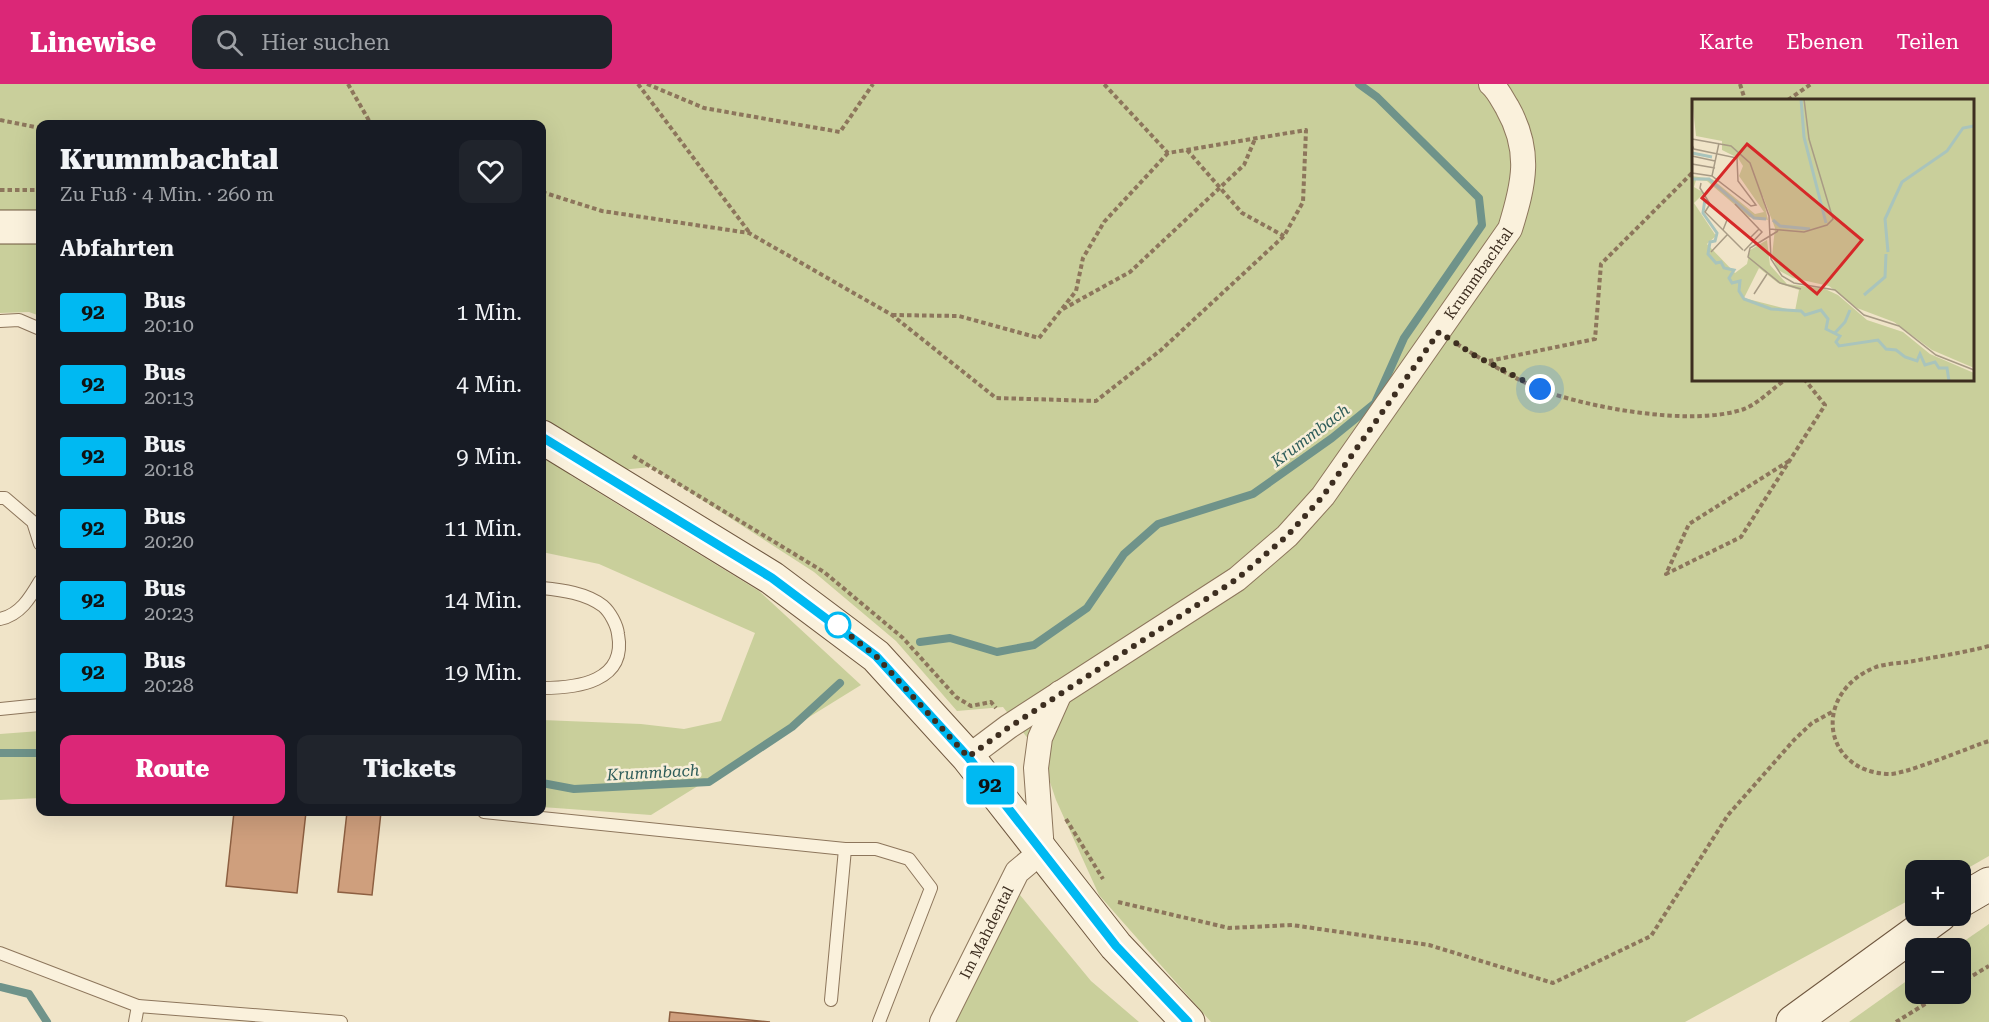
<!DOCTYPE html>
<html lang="de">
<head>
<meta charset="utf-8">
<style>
  body { margin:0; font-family:"Roboto Serif",serif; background:#20242c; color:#f1f3f6; height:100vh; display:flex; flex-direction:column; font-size:22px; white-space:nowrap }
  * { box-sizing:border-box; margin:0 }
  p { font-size:20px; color:#9ea1a6 }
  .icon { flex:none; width:33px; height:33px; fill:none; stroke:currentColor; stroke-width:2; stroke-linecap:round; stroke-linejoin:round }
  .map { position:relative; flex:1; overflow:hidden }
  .drawer { position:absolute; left:36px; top:36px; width:510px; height:696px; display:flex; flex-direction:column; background:#171b24; border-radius:12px; box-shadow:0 6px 24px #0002 }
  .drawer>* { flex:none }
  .badge { padding:0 12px; border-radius:4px; font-size:21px; line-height:39px }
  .buttons { position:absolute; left:1905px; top:776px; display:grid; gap:12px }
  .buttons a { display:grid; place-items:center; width:66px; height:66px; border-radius:12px; background:#171b24; box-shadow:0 6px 24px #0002; font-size:30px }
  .you { position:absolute; width:30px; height:30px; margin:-15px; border:4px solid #fff; border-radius:50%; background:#1a73e8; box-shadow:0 0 0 9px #1a73e833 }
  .map>.badge { position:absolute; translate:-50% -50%; box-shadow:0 0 0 3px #fff }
  h2 { padding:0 24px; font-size:22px; line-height:54px }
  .round { display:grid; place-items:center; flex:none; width:63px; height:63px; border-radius:12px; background:#20242c }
  .overview { display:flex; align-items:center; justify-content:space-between; height:102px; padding:0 24px }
  h1 { font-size:28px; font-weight:800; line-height:45px }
  .action { display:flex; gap:12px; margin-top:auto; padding:12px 24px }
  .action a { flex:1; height:69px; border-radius:12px; background:#db2777; color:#fff; font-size:24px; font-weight:800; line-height:69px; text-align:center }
  .action a+a { background:#20242c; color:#f1f3f6 }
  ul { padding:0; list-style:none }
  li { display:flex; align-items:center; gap:18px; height:72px; padding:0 24px }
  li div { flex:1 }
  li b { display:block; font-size:22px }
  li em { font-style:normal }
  li .badge { min-width:66px; font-weight:700; text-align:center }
  header { display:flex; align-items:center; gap:36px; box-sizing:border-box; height:84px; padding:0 30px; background:#db2777; color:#fff }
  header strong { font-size:28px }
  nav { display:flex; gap:33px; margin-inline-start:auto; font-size:21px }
  .search { width:420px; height:54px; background:#20242c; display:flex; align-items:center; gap:15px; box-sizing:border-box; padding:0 21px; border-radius:12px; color:#9ea1a6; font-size:22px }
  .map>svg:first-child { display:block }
  .green { fill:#c9cf9b; fill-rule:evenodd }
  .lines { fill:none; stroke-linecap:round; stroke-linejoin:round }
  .stream { stroke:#6f938a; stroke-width:8 }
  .building { fill:#cf9f7d; stroke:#8d5f41; stroke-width:1.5 }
  .service-casing { stroke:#8d765c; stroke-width:14 }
  .minor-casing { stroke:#8d765c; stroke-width:26 }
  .secondary-casing { stroke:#6f573f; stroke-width:35 }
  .path { stroke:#8d765c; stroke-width:4; stroke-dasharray:4.5 3; stroke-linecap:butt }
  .service { stroke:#faf1dc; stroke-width:12 }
  .minor { stroke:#faf1dc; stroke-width:24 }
  .secondary { stroke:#faf1dc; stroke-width:33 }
  .line-casing { stroke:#fff; stroke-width:14 }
  .line { stroke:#00b9f2; stroke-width:9 }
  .walk { stroke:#3d2e20; stroke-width:6; stroke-dasharray:0 10.8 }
  .stop-dot { fill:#fff; stroke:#00b9f2; stroke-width:3 }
  .labels { text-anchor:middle; stroke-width:5; stroke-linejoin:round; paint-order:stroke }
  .street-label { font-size:15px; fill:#3d2e20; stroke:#f7eed8 }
  .water-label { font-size:16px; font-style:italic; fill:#2f5d5a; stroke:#f7eed8 }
  .inset-river { fill:none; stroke:#a9c4bc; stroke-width:3 }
  .inset-road { fill:none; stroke:#a89b85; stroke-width:1.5 }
  .view { fill:#d62828; fill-opacity:0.15; stroke:#d62828; stroke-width:3 }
  .inset-edge { fill:none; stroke:#3d2e20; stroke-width:3 }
</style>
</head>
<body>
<header>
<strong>Linewise</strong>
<div class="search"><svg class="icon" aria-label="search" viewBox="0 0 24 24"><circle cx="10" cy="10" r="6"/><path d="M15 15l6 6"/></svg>Hier suchen</div>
<nav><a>Karte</a><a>Ebenen</a><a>Teilen</a></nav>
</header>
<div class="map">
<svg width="1989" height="938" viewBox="0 0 1989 938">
  <rect width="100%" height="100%" fill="#f0e4c8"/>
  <!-- green -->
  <g class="green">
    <path d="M0,0H1989V772L1961,788L1960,786H1916L1915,813L1685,938H1211L1099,811L1056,716L1041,671L1003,623L957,627L896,557L814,488L651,383L570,391L759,507L861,601L651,731L542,723V636L641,640L684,645L721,637L755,549L599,480L542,468V40H40V232L29,228L0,229ZM1694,16H1972V296H1694Z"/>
    <path d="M40,647V714L0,716V650Z"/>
    <path d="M1020,811L1091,897L1139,938H953Z"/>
    <path d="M1989,840V938H1849L1915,891L1916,909H1960V864H1954Z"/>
  </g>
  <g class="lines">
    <!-- stream -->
    <g class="stream">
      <path d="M920,558L950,554L997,568L1034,561L1087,524L1124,470L1158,440L1253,410L1332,354L1375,319L1404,254L1482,141L1479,114L1377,13L1359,0"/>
      <path d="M0,669H40"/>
      <path d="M542,699L574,705L709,698L792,643L840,599"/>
      <path d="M0,903L29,910L47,938"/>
    </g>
  </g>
  <!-- building -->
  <g class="building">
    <path d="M234,728H306L297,809L226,802Z"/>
    <path d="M347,728H381L372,811L338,808Z"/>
    <path d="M670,928L770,938H669Z"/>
  </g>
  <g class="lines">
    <!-- service casing -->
    <g class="service-casing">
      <g id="service">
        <path d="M0,237L19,236L40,245"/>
        <path d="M0,414H5L33,438L40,460"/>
        <path d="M542,504C562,506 586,509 603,522C610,528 617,541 618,550C627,598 577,604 542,604"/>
        <path d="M0,535C20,531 30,514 40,497"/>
        <path d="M0,625L40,621"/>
        <path d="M484,728L845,765"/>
        <path d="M0,869L138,922L341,938"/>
        <path d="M831,916L845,765H876L909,775L931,804L879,938"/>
        <path d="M135,938L138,922"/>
      </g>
    </g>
    <!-- minor casing -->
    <g class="minor-casing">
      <g id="minor">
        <path id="s1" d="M968,673L1008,643L1237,495L1287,452L1323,412L1510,145C1524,100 1532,67 1507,23C1502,15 1498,6 1491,0"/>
        <path id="s2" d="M942,938L1017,788L1042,767L1036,684L1040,654L1060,609"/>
      </g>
    </g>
    <!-- secondary casing -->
    <g class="secondary-casing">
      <g id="secondary">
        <path d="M0,143H40"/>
        <path d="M542,353L772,494L876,572L968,673L1116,862L1188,938"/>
        <path d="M1960,817L1989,800"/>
        <path d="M1793,938L1940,831"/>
      </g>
    </g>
    <!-- path -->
    <g class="path">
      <path d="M348,0L371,40"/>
      <path d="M638,0L749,148"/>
      <path d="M647,0L704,24L840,48L873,0"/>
      <path d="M1740,0L1745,16"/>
      <path d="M1788,16L1811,0"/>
      <path d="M0,36L40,44"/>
      <path d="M1187,66L1242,129L1284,152"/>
      <path d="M0,106H40"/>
      <path d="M542,108L602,127L749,149L892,231L996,314L1096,317L1161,266L1284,152L1303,118L1306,46L1168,69L1104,0"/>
      <path d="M1063,225L1130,188L1244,81L1255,55"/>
      <path d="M892,231L959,232L1039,254L1076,207L1083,174L1104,138L1168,69"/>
      <path d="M1457,260C1479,274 1517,296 1541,306C1591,324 1693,343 1744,325C1758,320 1773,304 1785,296"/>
      <path d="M1489,277L1595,255L1601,180L1694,87"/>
      <path d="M633,372L824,488L903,554L956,613L971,622L991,618L996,624"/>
      <path d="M1789,377L1689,440L1666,490L1741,453L1825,321L1805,296"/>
      <path d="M1989,562C1962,569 1935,573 1908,578C1898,579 1885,580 1876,583C1812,608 1821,688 1889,690C1904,691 1970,663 1989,657"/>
      <path d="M1066,735L1103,795"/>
      <path d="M1118,818L1229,844L1292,841L1429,861L1553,899L1651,852L1728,731L1794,656L1812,639L1832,628"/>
      <path d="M1960,899L1989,882"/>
      <path d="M1896,938L1943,909"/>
    </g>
    <!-- service -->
    <use href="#service" class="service"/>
    <!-- minor -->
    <use href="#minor" class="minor"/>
    <!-- secondary -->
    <use href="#secondary" class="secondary"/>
  </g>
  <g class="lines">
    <!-- line casing -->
    <g class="line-casing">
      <path id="line" d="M542,353L772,494L876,572L968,673L1116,862L1188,938"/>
    </g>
    <!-- line -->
    <use href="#line" class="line"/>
    <!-- walk -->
    <path class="walk" d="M838,541L832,537L876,572L968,673L1008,644L1237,495L1287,452L1323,412L1439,248L1474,271L1540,305"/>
  </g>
  <!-- markers -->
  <circle class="stop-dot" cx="838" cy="541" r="12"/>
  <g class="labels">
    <!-- street labels -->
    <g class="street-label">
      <text dy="5" stroke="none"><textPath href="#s1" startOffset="714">Krummbachtal</textPath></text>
      <text dy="5" stroke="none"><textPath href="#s2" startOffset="100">Im Mahdental</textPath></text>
    </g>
    <!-- water labels -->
    <g class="water-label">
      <text transform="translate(1310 351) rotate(-37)" y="6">Krummbach</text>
      <text transform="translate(653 688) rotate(-3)" y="6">Krummbach</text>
    </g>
  </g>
  <!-- overview -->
  <g transform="translate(1692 15)">
    <rect width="282" height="282" fill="#f0e4c8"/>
    <path d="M0,0H282V269L240,251L202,223L165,209L137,187L101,179L86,171L80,157L83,129L70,95L76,121L57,118L15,82L4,81L2,88L12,94L2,104L24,137L15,145L43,174L55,165L58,151L75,141L78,166L95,185L133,190L146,196L175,221L211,233L238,255L282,274V282H0V77L20,80L63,115L72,113L47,77L51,67L46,59L30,51V42L4,37ZM67,169L86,184L107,191L103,212L52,199Z" fill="#c9cf9b" fill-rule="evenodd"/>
    <path class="inset-river" d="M109,0L112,38L134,124M0,54L20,58M0,80H17L62,119L74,120M13,100L11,114L25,134L23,142L18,143L16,155L24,164L29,163L32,169L42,171L37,179L40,184L48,182L47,192L52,200L79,210L109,212L113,216L129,211L136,220L134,230L148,237L144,243L147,247L186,241L194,250L204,251L213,258L225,262L228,255L233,266L243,263L247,269H255L257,282M81,121L88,127L118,130M196,153L193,120L210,83L255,52L271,29L282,27M172,196L193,178L194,155M142,235L153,223L158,211"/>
    <path class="inset-road" d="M0,40L39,47L58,64L77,117L79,160L90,177L102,184L143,191L172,216L207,227L244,256L282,271M0,46L2,50L45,59L46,82L64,106L59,107L20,77L0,74M0,57L23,62M0,65L23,69M20,77L27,44M9,84L8,89L18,105L35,121L31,131M18,105L13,113L51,151M43,105L67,130M78,130L112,133L135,126L141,120L117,40L112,0M86,132L58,149L56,158L88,184L109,190M52,152L70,133L67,130L59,138M19,153L35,136M62,195L75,175"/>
    <path class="view" d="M55,45L170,141L125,195L10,99Z"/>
    <rect width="282" height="282" class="inset-edge"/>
  </g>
</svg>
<div class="buttons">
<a>+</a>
<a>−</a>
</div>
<div class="you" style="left:1540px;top:305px"></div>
<b class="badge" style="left:990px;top:701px;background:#00b9f2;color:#111">92</b>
<section class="drawer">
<div class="overview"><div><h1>Krummbachtal</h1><p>Zu Fuß · 4 Min. · 260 m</p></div><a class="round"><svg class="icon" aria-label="heart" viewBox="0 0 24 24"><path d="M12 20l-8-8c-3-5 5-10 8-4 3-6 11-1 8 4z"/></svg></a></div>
<h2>Abfahrten</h2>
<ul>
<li><span class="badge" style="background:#00b9f2;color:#111">92</span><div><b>Bus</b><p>20:10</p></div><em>1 Min.</em></li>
<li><span class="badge" style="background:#00b9f2;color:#111">92</span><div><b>Bus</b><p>20:13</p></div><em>4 Min.</em></li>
<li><span class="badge" style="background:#00b9f2;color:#111">92</span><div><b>Bus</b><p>20:18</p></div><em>9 Min.</em></li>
<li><span class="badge" style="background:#00b9f2;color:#111">92</span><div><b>Bus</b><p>20:20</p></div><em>11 Min.</em></li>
<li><span class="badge" style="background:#00b9f2;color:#111">92</span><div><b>Bus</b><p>20:23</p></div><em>14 Min.</em></li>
<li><span class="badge" style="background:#00b9f2;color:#111">92</span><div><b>Bus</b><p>20:28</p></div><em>19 Min.</em></li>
</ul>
<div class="action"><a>Route</a><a>Tickets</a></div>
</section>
</div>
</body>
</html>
